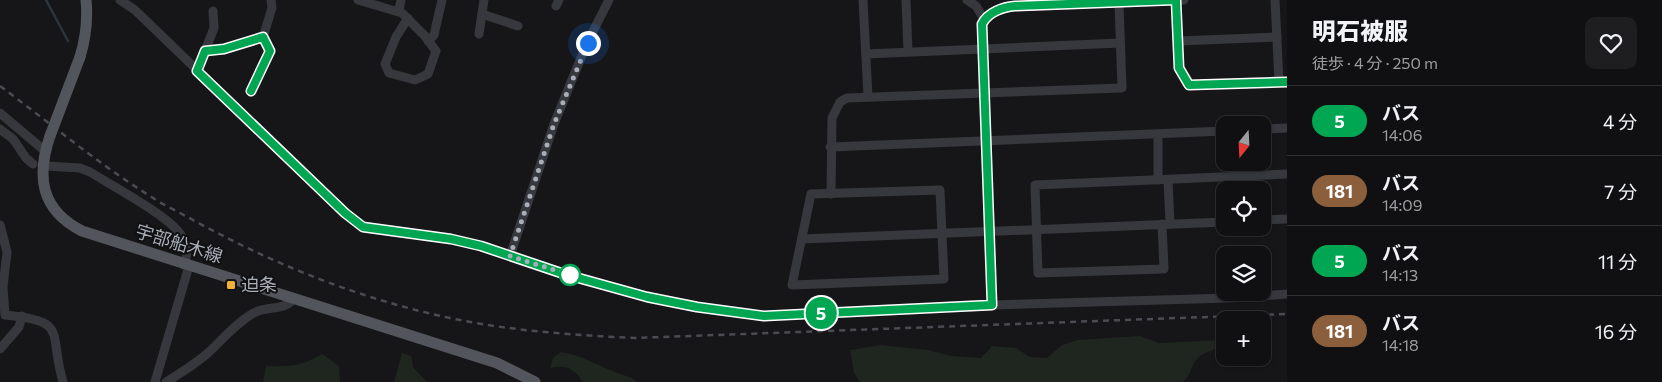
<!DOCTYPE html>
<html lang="ja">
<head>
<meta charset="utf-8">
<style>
  body { margin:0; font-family:Commissioner,"Noto Sans JP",sans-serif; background:#1e1e20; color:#f1f3f6; height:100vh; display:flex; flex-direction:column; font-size:19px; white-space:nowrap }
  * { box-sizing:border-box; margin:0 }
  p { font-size:16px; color:#9c9d9f }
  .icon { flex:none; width:28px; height:28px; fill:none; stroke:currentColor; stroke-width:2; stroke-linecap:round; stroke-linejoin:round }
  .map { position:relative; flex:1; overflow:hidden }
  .drawer { display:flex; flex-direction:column; background:#101012; width:375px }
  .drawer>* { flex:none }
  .badge { padding:0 10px; border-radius:16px; font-size:18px; line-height:32px }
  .needle { width:32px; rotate:198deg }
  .controls { position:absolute; left:1216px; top:116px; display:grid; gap:10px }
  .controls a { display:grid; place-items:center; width:55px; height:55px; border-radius:10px; background:#101012; box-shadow:0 1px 4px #0004,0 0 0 1px #303032; font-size:25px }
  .you { position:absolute; width:25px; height:25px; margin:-12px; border:4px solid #fff; border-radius:50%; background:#1a73e8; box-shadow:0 0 0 8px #1a73e833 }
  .map>.badge { position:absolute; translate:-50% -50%; box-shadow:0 0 0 2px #fff }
  .round { display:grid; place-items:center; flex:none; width:52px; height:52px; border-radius:10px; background:#1e1e20 }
  .headline { display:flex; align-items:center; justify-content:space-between; height:85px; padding:0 25px }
  h1 { font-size:24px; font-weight:800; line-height:38px }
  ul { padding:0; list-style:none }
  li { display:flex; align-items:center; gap:15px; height:70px; padding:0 25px; border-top:1px solid #303032 }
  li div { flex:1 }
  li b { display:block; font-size:19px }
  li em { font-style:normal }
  li .badge { min-width:55px; font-weight:700; text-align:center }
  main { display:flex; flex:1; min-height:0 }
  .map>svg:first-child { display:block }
  .green { fill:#1e261f }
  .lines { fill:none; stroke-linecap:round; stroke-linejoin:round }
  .stream { stroke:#2c353c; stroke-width:2.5 }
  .minor { stroke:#37383d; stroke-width:9 }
  .major { stroke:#53555c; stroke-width:11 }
  .rail { stroke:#4a4c52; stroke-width:2.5; stroke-dasharray:6 5; stroke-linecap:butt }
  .major-bridge { stroke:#53555c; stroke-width:11 }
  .line-casing { stroke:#fff; stroke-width:11 }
  .line { stroke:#00a651; stroke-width:8 }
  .walk { stroke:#a8adb8; stroke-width:5; stroke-dasharray:0 9 }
  .stop-dot { fill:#fff; stroke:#00a651; stroke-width:2.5 }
  .poi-dot { fill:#f2b134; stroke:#111113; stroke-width:2 }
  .labels { text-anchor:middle; stroke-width:4; stroke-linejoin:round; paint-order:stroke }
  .street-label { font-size:18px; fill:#a8adb8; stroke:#111113 }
  .poi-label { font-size:18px; fill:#a8adb8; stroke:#111113; text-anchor:start }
</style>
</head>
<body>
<main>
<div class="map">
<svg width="1287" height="382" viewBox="0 0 1287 382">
  <rect width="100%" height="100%" fill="#161618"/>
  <!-- green -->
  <g class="green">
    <path d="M1140,336L1159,343L1225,340V348C1217,348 1204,352 1198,358C1191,365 1191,375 1183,382H860L854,373L850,350L880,345L928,350L951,356L981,358L992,346L1016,348L1030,357L1047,358L1062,345L1078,340Z"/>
    <path d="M561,352C581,355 597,365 615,372C622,375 631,376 637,382H583C575,369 566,364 550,368L553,358Z"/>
    <path d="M402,353L411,356L413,367L427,382H394Z"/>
    <path d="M322,354L339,366L340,382H263L266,366C287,367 304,366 322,354Z"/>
  </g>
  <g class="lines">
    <!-- stream -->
    <path class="stream" d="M46,0L68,41"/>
    <!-- minor -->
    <g class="minor">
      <path d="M120,0L135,10L345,213L363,227L451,239L481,246L564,274L647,297L697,307L764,316L992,305L1229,298L1287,294"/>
      <path d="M358,0L402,13L424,35L436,51L428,74L415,80L389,73L385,64L396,37L408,18"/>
      <path d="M863,0L868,97"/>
      <path d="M906,0L908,52"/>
      <path d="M967,0L976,6L984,19"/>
      <path d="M1176,0L1179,67L1189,85L1287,82"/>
      <path d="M1275,0L1279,82"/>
      <path d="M556,6L559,0"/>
      <path d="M399,10L401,0"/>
      <path d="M482,14L518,26"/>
      <path d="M479,34L484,0"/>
      <path d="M428,41L434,35L442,0"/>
      <path d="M1178,41L1277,37"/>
      <path d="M205,51L224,49L263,37"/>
      <path d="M866,54L1120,43"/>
      <path d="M197,71L214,28L213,11"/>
      <path d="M251,91L270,51L263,37L272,8L271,0"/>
      <path d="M0,113L45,151"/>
      <path d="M0,129L13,139L26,158L33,164"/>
      <path d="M1262,129L1287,128"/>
      <path d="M1158,134V180"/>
      <path d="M830,147L1225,131"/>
      <path d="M47,166L80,168L90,172C111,185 169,216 181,235C187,244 188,255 184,265"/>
      <path d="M1168,180L1170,224"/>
      <path d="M940,190L944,279L792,285L811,194Z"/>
      <path d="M831,194L832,118L840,102L847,98L1122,88L1119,3"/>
      <path d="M1262,220L1287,219"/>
      <path d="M1162,224L1164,269L1038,273L1035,185L1287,174"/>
      <path d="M0,225L7,252L3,287L5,315C70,321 48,332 63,382"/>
      <path d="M802,239L1225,222"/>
      <path d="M510,256L554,124L587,43L609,0"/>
      <path d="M992,305L982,24L989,15L1005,7L1184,0"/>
      <path d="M0,349L19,327L22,316"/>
      <path d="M155,382L189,266"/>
      <path d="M166,382C181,373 195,364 208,353C222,340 235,324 252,314C265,305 285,312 294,298"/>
    </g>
    <!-- major -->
    <g class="major">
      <path d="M80,57C86,37 88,20 86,0"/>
      <path d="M50,136C36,177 41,210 82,231L497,363L535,382"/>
    </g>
    <!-- rail -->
    <path class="rail" d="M0,86C50,123 97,163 150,196C163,205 179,212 193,220C273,264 360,299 450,318C511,331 573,335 635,338L1287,314"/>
    <!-- major-bridge -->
    <path class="major-bridge" d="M50,136L80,57"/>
  </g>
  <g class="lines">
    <!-- line casing -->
    <g class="line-casing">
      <path id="line" d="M251,91L270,51L263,37L224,49L205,51L197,71L345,213L363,227L451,239L481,246L564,274L647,297L697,307L764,316L992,305L982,24C988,12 1003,7 1015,6L1176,0L1179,68L1189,85L1287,82"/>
    </g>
    <!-- line -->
    <use href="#line" class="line"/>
    <!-- walk -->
    <path class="walk" d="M570,275L510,256L554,124L588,43"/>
  </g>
  <!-- markers -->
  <circle class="stop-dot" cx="570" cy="275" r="10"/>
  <rect class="poi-dot" x="226" y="280" width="10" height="10" rx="2.5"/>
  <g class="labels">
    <!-- street labels -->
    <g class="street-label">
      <text transform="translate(179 244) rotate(17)" y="6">宇部船木線</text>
    </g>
    <!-- poi labels -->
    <g class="poi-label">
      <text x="241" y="291">迫条</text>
    </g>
  </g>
</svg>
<div class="controls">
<a><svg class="needle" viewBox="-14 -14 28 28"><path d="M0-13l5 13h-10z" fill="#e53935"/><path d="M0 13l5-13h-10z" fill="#9c9d9f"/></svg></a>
<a><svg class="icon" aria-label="locate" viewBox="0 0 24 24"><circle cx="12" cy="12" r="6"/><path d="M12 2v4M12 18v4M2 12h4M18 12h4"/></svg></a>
<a><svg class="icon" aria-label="layers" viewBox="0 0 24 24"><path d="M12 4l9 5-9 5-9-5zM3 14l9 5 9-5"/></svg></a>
<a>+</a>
</div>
<div class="you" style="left:588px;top:43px"></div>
<b class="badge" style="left:821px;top:313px;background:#00a651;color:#fff">5</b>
</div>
<section class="drawer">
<div class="headline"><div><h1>明石被服</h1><p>徒歩 · 4 分 · 250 m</p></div><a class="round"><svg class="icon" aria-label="heart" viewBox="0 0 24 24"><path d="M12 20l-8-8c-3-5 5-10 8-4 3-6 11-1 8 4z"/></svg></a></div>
<ul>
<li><span class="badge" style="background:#00a651;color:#fff">5</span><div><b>バス</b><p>14:06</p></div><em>4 分</em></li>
<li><span class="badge" style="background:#8b5e3c;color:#fff">181</span><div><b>バス</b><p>14:09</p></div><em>7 分</em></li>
<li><span class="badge" style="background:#00a651;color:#fff">5</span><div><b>バス</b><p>14:13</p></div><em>11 分</em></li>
<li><span class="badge" style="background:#8b5e3c;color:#fff">181</span><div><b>バス</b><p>14:18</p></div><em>16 分</em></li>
</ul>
</section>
</main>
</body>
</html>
